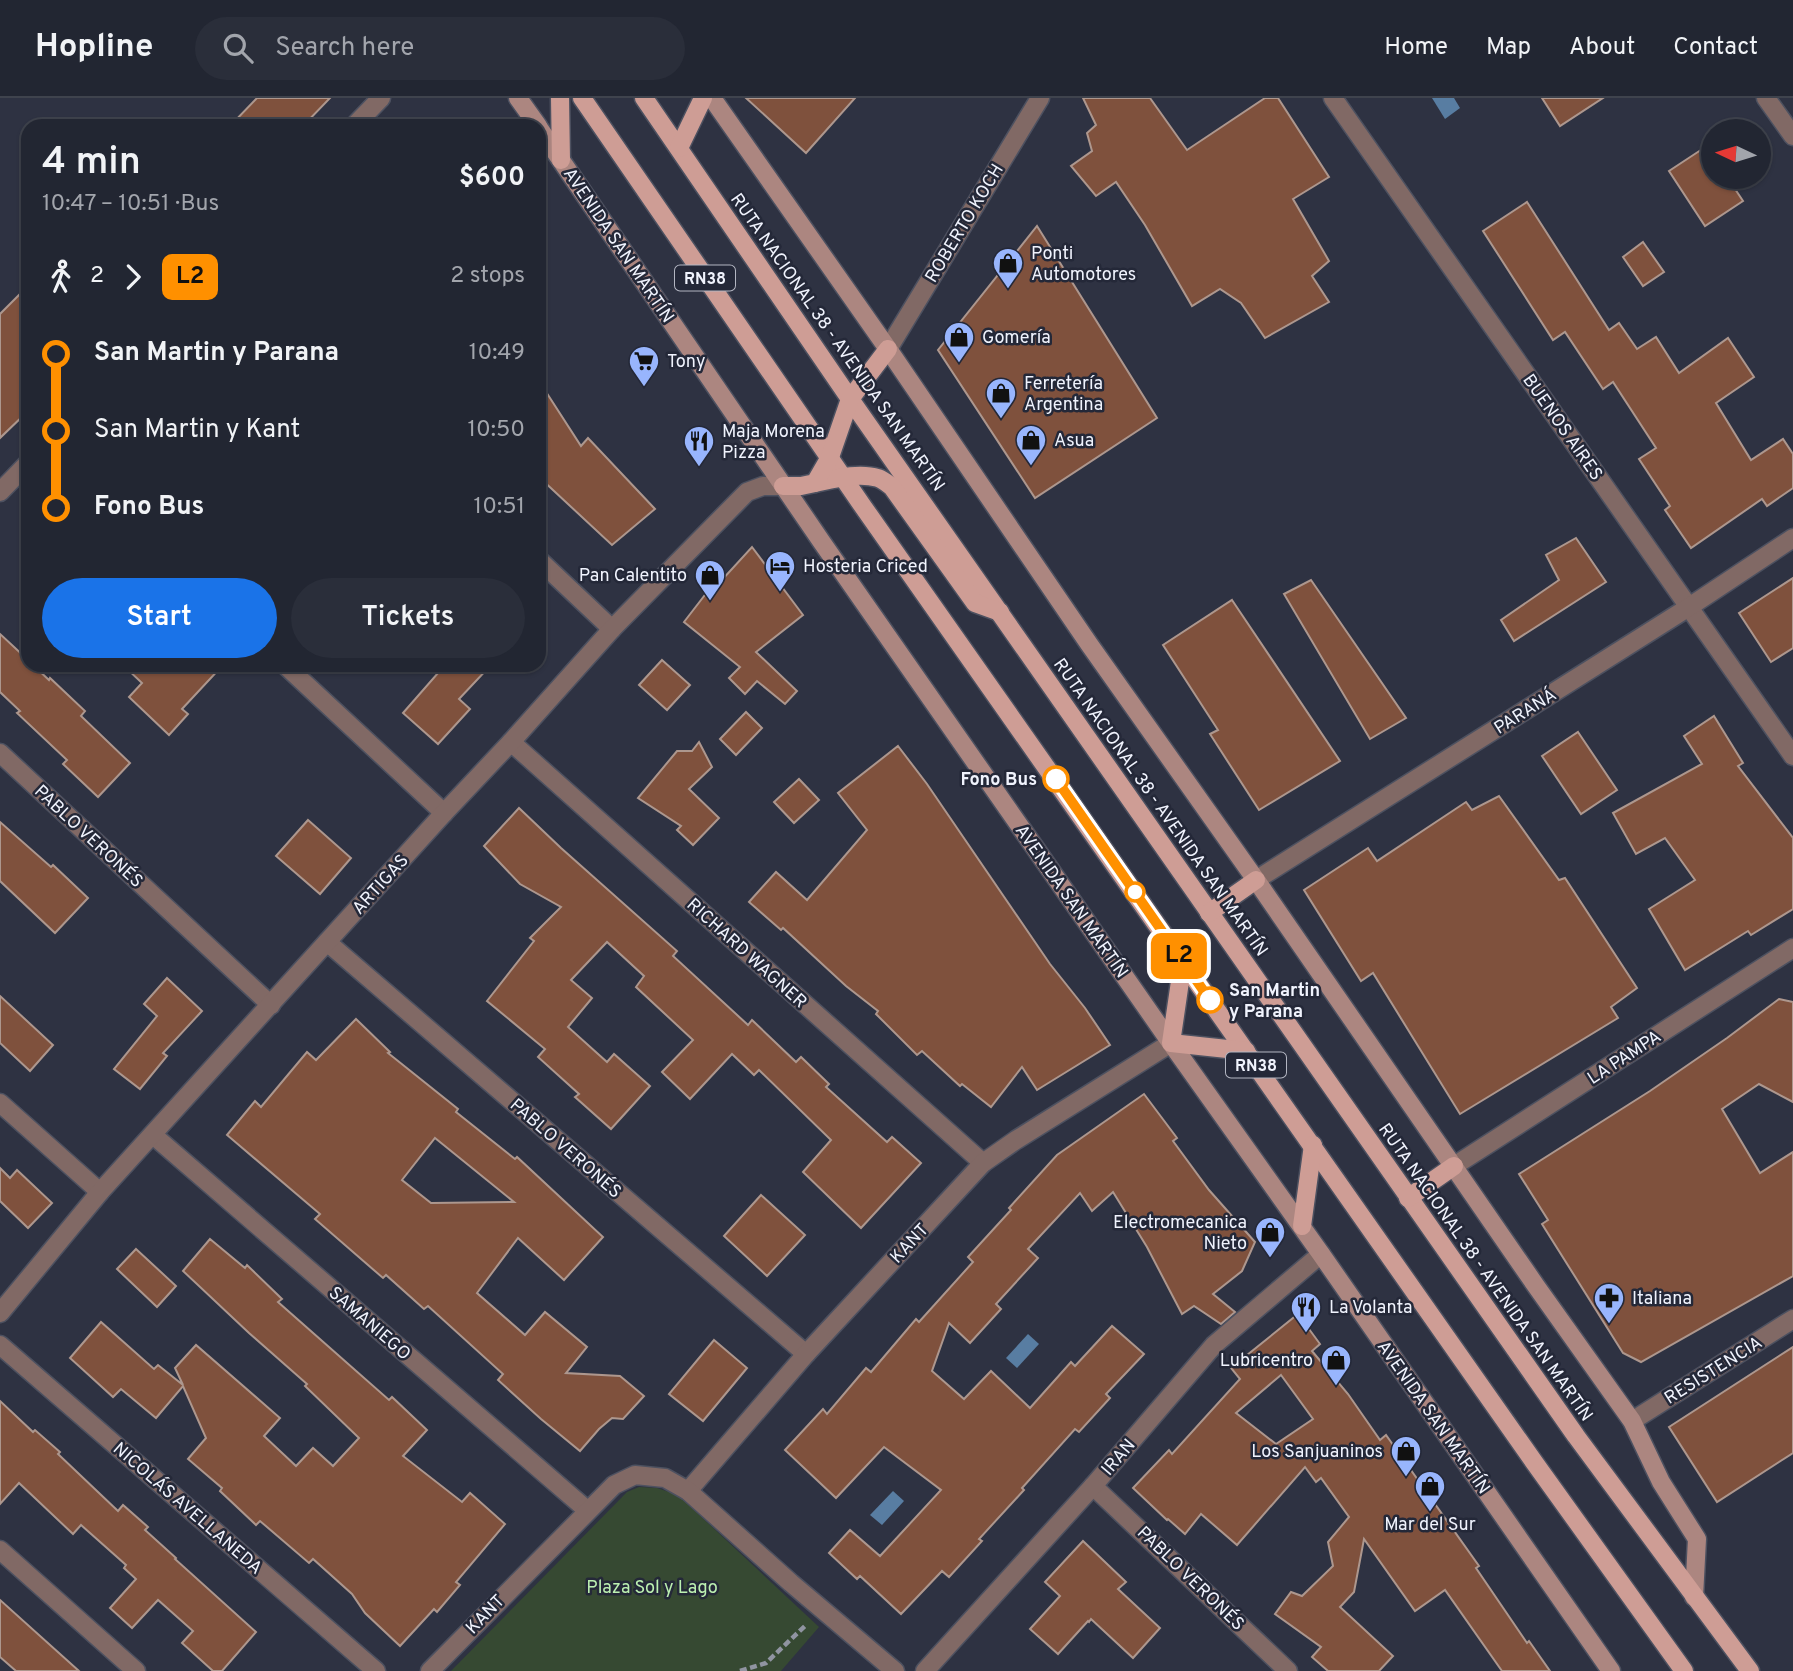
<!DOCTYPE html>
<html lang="en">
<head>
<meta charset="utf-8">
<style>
  body { margin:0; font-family:Overpass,sans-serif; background:#2a2e3a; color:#f1f3f6; height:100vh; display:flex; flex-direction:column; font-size:26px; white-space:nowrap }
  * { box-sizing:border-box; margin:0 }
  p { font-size:23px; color:#a2a5ac }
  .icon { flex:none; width:38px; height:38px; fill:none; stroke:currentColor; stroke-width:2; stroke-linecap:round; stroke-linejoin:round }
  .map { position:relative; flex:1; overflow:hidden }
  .side { position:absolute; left:21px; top:21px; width:525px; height:553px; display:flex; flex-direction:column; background:#222632; border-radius:21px; box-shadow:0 2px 5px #0004,0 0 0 2px #3f434d }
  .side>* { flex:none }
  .badge { padding:0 14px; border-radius:10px; font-size:24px; line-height:46px }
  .needle { width:46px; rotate:274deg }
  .tools { position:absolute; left:1701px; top:21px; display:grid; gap:14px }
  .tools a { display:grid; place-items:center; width:70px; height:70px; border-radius:50%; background:#222632; box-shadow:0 2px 5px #0004,0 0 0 2px #3f434d; font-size:35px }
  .map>.badge { position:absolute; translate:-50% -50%; box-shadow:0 0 0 4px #fff }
  .legs { display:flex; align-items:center; gap:10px; height:77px; padding:0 21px; font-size:23px }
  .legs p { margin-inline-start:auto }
  .head { display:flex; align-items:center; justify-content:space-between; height:119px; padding:0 21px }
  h1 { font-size:38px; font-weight:600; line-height:52px }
  .cta { display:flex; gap:14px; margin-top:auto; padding:14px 21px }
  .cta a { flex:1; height:80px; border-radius:42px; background:#1a73e8; color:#fff; font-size:28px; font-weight:600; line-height:80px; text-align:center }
  .cta a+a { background:#2a2e3a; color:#f1f3f6 }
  ul { padding:0 21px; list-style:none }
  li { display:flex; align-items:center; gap:24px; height:77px; font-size:26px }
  li i { display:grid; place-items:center; width:10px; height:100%; margin:0 9px; background:currentColor }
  li i::after { content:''; width:18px; height:18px; margin:-9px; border:5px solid; border-radius:50%; background:#222632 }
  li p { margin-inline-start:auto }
  li:first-child i { background:linear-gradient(#0000 50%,currentColor 0) }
  li:last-child i { background:linear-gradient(currentColor 50%,#0000 0) }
  header { display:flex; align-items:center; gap:42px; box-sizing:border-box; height:98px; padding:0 35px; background:#222632; border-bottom:2px solid #3f434d }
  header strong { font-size:33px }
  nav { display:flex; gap:38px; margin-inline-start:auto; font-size:24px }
  .search { width:490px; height:63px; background:#2a2e3a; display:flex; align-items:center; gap:18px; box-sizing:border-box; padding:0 24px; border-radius:38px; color:#a2a5ac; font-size:26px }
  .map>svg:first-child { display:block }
  .green { fill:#364932 }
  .water { fill:#587da2 }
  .building { fill:#7f513d; stroke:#ad978e; stroke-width:2; fill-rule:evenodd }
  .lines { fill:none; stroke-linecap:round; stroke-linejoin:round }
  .street-casing { stroke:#4d5160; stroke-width:21 }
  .secondary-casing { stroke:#4d5160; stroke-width:21 }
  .primary-casing { stroke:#4d5160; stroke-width:21 }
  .path { stroke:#9094a1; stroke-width:4.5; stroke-dasharray:7 3.5; stroke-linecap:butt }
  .street { stroke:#816965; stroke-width:18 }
  .secondary { stroke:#ac8680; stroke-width:18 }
  .primary { stroke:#ce9d95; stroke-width:18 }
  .line-1-casing { stroke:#fff; stroke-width:16 }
  .line-1 { stroke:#ff9000; stroke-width:10 }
  .stop-1-dot { fill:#fff; stroke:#ff9000; stroke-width:3.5 }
  .labels { text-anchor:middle; stroke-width:5; stroke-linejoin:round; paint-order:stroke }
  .shield { fill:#242838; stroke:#b3b6c2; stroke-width:2 }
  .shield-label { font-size:16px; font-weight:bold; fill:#f0f3fd }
  .street-label { font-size:18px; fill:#f0f3fd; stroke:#242838 }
  .poi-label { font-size:18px; fill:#f0f3fd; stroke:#242838; text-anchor:start }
  .stop-label { font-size:18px; font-weight:bold; fill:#f0f3fd; stroke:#242838; text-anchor:end }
  .park-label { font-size:18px; fill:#bcf0b1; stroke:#242838 }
</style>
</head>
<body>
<header>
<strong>Hopline</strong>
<div class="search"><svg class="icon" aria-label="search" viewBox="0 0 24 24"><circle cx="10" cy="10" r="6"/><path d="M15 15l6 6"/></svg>Search here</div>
<nav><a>Home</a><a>Map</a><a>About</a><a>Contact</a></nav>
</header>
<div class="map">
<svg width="1793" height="1573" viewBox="0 0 1793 1573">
  <rect width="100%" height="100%" fill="#2e3242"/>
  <!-- green -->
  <path class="green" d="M639,1389L657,1390L678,1397L819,1529L781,1573H451L627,1394Z"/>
  <!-- water -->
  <g class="water">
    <path d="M1432,0H1454L1460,10L1445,21Z"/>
    <path d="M1028,1236L1039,1246L1017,1270L1006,1260Z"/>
    <path d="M893,1393L904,1403L882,1427L870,1417Z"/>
  </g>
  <!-- building -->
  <g class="building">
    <path d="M257,0H330L303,28H230Z"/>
    <path d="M746,0H855L806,55Z"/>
    <path d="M1083,0H1150L1187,52L1265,0H1278L1329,79L1293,101L1329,163L1312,178L1329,204L1265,240L1241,205L1220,191L1192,208L1145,127L1116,84L1096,98L1071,68L1092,53L1087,35L1096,27Z"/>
    <path d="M1542,0H1603L1560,28Z"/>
    <path d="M1713,44V79H1727L1743,103L1705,128L1669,73Z"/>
    <path d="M1527,104L1609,232L1619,225L1637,251L1656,239L1679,275L1728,240L1754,279L1716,305L1751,362L1783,341L1793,356V390L1767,408L1762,401L1691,450L1665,412L1670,408L1639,361L1656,350L1613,284L1603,291L1565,234L1553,242L1483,133Z"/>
    <path d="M1037,128L1157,320L1035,400L938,252Z"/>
    <path d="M1643,144L1664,174L1643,188L1623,159Z"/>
    <path d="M28,188V313L0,340V216Z"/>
    <path d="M539,283L581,348L588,340L655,411L612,447L539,379Z"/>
    <path d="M1576,440L1606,484L1514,543L1501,522L1559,482L1546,457Z"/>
    <path d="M752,449L803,517L756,554L797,593L785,606L757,583L745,596L729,580L740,569L684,524L708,493L710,495Z"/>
    <path d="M1793,480V550L1771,564L1739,515Z"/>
    <path d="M1311,482L1406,620L1370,641L1284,496Z"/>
    <path d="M1232,502L1340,663L1259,712L1210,636L1218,632L1163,547Z"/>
    <path d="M0,536L28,562V567H33L49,582L50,580L85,613L81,618L130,665L98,699L63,666L67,662L17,615L20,613L0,594Z"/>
    <path d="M662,562L690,587L667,612L639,587Z"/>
    <path d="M123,567H223L182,611L188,616L169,637L129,599L142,585Z"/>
    <path d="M445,567H491L459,601L470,611L438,646L403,615Z"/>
    <path d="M746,614L762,630L736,657L720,641Z"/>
    <path d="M1714,618L1743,665L1738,668L1793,740V811L1751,837L1748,833L1685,872L1649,811L1695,782L1665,740L1636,756L1613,715L1702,666L1684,638Z"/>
    <path d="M1578,634L1617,692L1581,716L1542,658Z"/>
    <path d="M699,644L712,669L689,691L719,720L693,747L677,732L681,728L638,700L677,653H692Z"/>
    <path d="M898,648L927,686L1050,866L1085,910L1110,947L1037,992L1022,969L991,1009L962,986L960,988L922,953L917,957L876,916L878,913L846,888L783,830L781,832L749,804L776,774L807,802L867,732L838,695Z"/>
    <path d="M799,681L819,702L794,725L774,704Z"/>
    <path d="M1499,698L1559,782L1565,780L1637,890L1611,909L1618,920L1460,1016L1373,875L1361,883L1304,792L1368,750L1377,763L1466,704L1472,712Z"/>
    <path d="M519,710L561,750L677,853L673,858L748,927L752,922L796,964L801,959L829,986L826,989L887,1044L892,1039L921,1065L861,1130L803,1074L831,1042L759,972L754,977L732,956L690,1001L662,974L693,942L636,889L644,878L607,844L571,882L592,900L568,929L607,964L614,956L650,988L611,1031L575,999L579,996L538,959L545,951L487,903L534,843L530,840L561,809L520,786L484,748Z"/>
    <path d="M308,722L351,760L320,796L276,758Z"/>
    <path d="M0,724L51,769L53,767L88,800L55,835L0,783Z"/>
    <path d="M167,880L202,913L163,955L167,958L140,991L114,971L157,918L144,906Z"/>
    <path d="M0,898L53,947L30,973L0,945Z"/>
    <path d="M1779,901L1793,904V1004L1759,986L1722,1011L1760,1075L1793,1054V1178L1641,1264L1623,1255L1542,1126L1548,1122L1519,1076L1650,993L1727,940Z"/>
    <path d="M356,921L390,954L388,955L458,1011L456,1014L515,1061L517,1059L603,1139L564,1182L518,1140L477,1195L525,1237L545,1214L587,1249L566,1275L620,1278L644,1298L623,1321L612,1320L599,1331L580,1353L541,1321L498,1282L503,1276L428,1208L424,1211L386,1177L383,1180L315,1121L320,1116L227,1037L255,1003L261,1009L307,954L316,962ZM435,1040L514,1104L431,1105L402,1082Z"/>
    <path d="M1144,996L1177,1040L1173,1043L1209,1092L1255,1144L1242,1173L1213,1196L1235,1214L1221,1226L1194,1208L1182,1216L1147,1149L1113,1094L1092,1113L1080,1095L1028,1151L1038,1160L996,1206L1001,1211L970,1245L949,1225L932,1273L964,1301L991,1273L1030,1310L1071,1264L1075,1268L1112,1228L1144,1256L1106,1296L1110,1300L1079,1334L1075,1331L1022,1390L1024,1392L979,1441L982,1443L949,1479L942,1473L901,1516L860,1478L857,1481L829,1455L850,1432L880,1458L941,1392L884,1349L836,1400L785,1352L823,1311L827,1316L866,1270L871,1274L916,1221L919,1224L973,1164L968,1159L1011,1112L1009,1110L1057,1057Z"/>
    <path d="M0,1070L10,1080L17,1072L52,1105L28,1130L0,1103Z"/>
    <path d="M761,1097L805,1137L767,1178L724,1138Z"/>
    <path d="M210,1141L245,1170L247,1167L282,1201L278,1204L389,1302L392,1299L427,1332L403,1358L462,1404L470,1395L505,1426L456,1484L460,1487L437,1514L434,1511L400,1548L365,1515L352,1496L313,1461L309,1465L260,1423L256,1427L220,1393L222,1390L188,1361L206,1340L183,1288L156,1320L121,1291L113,1299L70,1260L101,1224L154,1271L158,1267L183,1287L175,1270L196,1247L280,1320L264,1338L296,1368L313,1350L333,1368L359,1340L305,1288L307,1286L249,1235L183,1173Z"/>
    <path d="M136,1151L176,1188L157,1209L117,1171Z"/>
    <path d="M1298,1216L1320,1246L1312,1253L1348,1296L1380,1342L1386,1337L1479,1468L1476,1470L1527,1545L1529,1543L1550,1573H1502L1445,1492L1415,1513L1364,1441L1354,1494L1340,1509L1393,1558L1379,1573H1328L1312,1559L1321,1549L1275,1516L1291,1494L1302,1498L1333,1468L1328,1444L1349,1419L1321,1380L1316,1384L1305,1369L1237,1447L1201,1416L1185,1436L1168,1421L1167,1422L1133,1390L1169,1352L1172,1356L1240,1281L1231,1270ZM1281,1277L1313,1321L1276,1346L1236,1315Z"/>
    <path d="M714,1242L747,1270L703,1323L669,1296Z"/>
    <path d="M1793,1249V1355L1717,1404L1669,1329Z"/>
    <path d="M0,1303L33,1334L35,1332L60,1354L58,1356L118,1413L123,1407L148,1429L145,1432L176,1460L175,1461L256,1534L222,1573H213L182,1545L193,1533L158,1502L132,1530L110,1510L136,1481L124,1470L126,1467L81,1427L73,1436L19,1385L0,1406Z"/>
    <path d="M1083,1443L1126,1484L1118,1491L1160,1530L1133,1560L1091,1521L1089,1524L1088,1523L1058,1556L1030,1531L1060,1498L1045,1484Z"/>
    <path d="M0,1502L79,1573H16L0,1559Z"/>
  </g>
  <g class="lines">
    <!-- street casing -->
    <g class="street-casing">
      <g id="street">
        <path d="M1333,0L1793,658"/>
        <path d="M1766,0L1793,38"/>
        <path d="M354,28L381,0"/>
        <path d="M888,251L1040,0"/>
        <path d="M0,394L28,365"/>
        <path d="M539,462L612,531"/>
        <path d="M285,567L444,715"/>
        <path d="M511,644L983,1065"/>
        <path d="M0,655L271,907"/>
        <path d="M1256,782L1689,509L1793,440"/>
        <path d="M327,844L806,1256"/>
        <path d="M0,1005L100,1094"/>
        <path d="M153,1037L587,1412"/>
        <path d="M1454,1068L1793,850"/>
        <path d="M0,1215L100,1094L444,715L511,644L612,531L747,394L763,388H783"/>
        <path d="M0,1247L376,1573"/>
        <path d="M1632,1323L1793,1221"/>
        <path d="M1093,1388L1288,1573"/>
        <path d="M688,1393L806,1256L983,1065L1016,1042L1171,945"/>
        <path d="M0,1452L136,1573"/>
        <path d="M430,1573L614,1387L635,1377L665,1380L688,1393L791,1485L895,1573"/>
        <path d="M925,1573L1093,1388L1214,1247L1321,1156"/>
      </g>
    </g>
    <!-- secondary casing -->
    <g class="secondary-casing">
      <g id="secondary">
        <path d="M518,0L538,28"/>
        <path d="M712,0L888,251L1089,546L1256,782L1536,1188L1632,1323L1661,1384L1697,1441L1694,1499"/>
        <path d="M539,30L821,443L1171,945L1321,1156L1611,1573"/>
      </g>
    </g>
    <!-- primary casing -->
    <g class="primary-casing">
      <g id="primary">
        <path d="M560,0L561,62"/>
        <path d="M582,0L864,410L1534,1364L1684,1573"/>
        <path d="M644,0L850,301L1576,1338L1750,1573"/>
        <path d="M679,50L703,0"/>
        <path d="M815,385C834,381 858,374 878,380C884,382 888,386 892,389L975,505L1000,514"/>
        <path d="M783,388H801L815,385L830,359L850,301L888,251"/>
        <path d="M1209,815L1256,782"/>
        <path d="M1183,863L1171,945L1246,953"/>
        <path d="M1408,1100L1454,1068"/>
        <path d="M1302,1128L1313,1047"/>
      </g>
    </g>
    <!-- path -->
    <path class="path" d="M740,1573L766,1565L807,1526"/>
    <!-- street -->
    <use href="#street" class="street"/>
    <!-- secondary -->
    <use href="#secondary" class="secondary"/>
    <!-- primary -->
    <use href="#primary" class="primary"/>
  </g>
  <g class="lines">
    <!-- line-1 casing -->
    <g class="line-1-casing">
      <path id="line-1" d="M1056,681L1210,902"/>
    </g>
    <!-- line-1 -->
    <use href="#line-1" class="line-1"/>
  </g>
  <!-- icons -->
  <defs>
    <g id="shop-pin" transform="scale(1.575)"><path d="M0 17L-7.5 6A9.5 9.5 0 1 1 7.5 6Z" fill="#98b5fd" stroke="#242838"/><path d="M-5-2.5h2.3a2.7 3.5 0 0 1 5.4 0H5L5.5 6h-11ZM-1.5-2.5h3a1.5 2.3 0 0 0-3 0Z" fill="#111"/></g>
    <g id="supermarket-pin" transform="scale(1.575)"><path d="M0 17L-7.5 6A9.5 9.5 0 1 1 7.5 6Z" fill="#98b5fd" stroke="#242838"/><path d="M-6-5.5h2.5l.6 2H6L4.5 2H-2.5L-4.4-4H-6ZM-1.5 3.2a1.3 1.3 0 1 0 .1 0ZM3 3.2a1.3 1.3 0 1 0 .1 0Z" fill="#111"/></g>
    <g id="restaurant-pin" transform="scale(1.575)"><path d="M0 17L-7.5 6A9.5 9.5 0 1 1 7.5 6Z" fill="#98b5fd" stroke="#242838"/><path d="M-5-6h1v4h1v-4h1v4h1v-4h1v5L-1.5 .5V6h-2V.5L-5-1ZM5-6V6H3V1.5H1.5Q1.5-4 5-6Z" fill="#111"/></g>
    <g id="hotel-pin" transform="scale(1.575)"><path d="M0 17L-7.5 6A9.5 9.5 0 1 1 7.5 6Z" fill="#98b5fd" stroke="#242838"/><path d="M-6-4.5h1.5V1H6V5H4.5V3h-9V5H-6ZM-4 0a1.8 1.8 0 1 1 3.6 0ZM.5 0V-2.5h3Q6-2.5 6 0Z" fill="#111"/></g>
    <g id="pharmacy-pin" transform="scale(1.575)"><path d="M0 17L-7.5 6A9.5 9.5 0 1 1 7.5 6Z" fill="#98b5fd" stroke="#242838"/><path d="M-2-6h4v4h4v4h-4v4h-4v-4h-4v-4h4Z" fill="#111"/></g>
  </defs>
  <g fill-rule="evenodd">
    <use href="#shop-pin" x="1008" y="165"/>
    <use href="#shop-pin" x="959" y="239"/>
    <use href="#supermarket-pin" x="644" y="263"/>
    <use href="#shop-pin" x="1001" y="295"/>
    <use href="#shop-pin" x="1031" y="342"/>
    <use href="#restaurant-pin" x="699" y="343"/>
    <use href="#hotel-pin" x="780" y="468"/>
    <use href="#shop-pin" x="710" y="477"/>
    <use href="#shop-pin" x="1270" y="1134"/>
    <use href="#pharmacy-pin" x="1609" y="1200"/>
    <use href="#restaurant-pin" x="1306" y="1209"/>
    <use href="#shop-pin" x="1336" y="1262"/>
    <use href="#shop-pin" x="1406" y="1353"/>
    <use href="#shop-pin" x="1430" y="1388"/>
  </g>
  <!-- markers -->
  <g class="stop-1-dot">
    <circle cx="1056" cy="681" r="12"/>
    <circle cx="1135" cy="794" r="9"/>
    <circle cx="1210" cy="902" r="12"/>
  </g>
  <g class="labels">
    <!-- shield labels -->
    <g class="shield">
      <rect x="675" y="167.5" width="60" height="25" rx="5"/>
      <rect x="1226" y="954.5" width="60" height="25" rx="5"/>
    </g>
    <g class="shield-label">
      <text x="705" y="186">RN38</text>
      <text x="1256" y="973">RN38</text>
    </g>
    <!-- street labels -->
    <g class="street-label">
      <text transform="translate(964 125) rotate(-59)" y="6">ROBERTO KOCH</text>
      <text transform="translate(619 147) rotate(56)" y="6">AVENIDA SAN MARTÍN</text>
      <text transform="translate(838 244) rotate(55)" y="6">RUTA NACIONAL 38 - AVENIDA SAN MARTÍN</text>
      <text transform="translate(1563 329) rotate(55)" y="6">BUENOS AIRES</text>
      <text transform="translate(1525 613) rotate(-32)" y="6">PARANÁ</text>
      <text transform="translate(1161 709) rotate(55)" y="6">RUTA NACIONAL 38 - AVENIDA SAN MARTÍN</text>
      <text transform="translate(89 738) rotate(43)" y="6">PABLO VERONÉS</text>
      <text transform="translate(380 786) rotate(-48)" y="6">ARTIGAS</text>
      <text transform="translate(1072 803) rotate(55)" y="6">AVENIDA SAN MARTÍN</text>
      <text transform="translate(747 855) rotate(42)" y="6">RICHARD WAGNER</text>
      <text transform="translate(1624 959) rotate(-33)" y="6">LA PAMPA</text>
      <text transform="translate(566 1050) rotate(41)" y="6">PABLO VERONÉS</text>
      <text transform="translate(909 1145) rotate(-47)" y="6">KANT</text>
      <text transform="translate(1486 1174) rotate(55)" y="6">RUTA NACIONAL 38 - AVENIDA SAN MARTÍN</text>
      <text transform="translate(370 1225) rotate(41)" y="6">SAMANIEGO</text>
      <text transform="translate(1713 1272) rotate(-32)" y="6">RESISTENCIA</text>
      <text transform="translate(1434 1319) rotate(55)" y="6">AVENIDA SAN MARTÍN</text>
      <text transform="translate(1118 1359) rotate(-50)" y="6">IRAN</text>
      <text transform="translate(188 1410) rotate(41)" y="6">NICOLÁS AVELLANEDA</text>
      <text transform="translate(1191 1480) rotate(44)" y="6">PABLO VERONÉS</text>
      <text transform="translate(485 1516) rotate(-46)" y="6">KANT</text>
    </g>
    <!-- poi labels -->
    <g class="poi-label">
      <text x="1031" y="161">Ponti<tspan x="1031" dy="21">Automotores</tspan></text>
      <text x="982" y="245">Gomería</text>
      <text x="667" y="269">Tony</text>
      <text x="1024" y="291">Ferretería<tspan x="1024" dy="21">Argentina</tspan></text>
      <text x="722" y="339">Maja Morena<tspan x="722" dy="21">Pizza</tspan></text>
      <text x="1054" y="348">Asua</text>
      <text x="803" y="474">Hosteria Criced</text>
      <text x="687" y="483" text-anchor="end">Pan Calentito</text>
      <text x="1247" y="1130" text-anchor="end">Electromecanica<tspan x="1247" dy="21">Nieto</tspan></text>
      <text x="1632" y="1206">Italiana</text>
      <text x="1329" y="1215">La Volanta</text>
      <text x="1313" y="1268" text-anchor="end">Lubricentro</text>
      <text x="1383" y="1359" text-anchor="end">Los Sanjuaninos</text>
      <text x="1430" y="1432" text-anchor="middle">Mar del Sur</text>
    </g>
    <!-- stop labels -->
    <g class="stop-label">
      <text x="1037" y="687">Fono Bus</text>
      <text x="1229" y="898" text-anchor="start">San Martin<tspan x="1229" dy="21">y Parana</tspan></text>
    </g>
    <!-- park labels -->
    <g class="park-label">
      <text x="652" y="1495">Plaza Sol y Lago</text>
    </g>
  </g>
</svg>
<div class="tools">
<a><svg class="needle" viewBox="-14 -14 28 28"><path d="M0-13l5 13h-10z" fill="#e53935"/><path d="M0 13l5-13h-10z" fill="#a2a5ac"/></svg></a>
</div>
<b class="badge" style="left:1179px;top:858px;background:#ff9000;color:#111">L2</b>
<section class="side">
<div class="head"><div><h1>4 min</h1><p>10:47 – 10:51 · Bus</p></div><b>$600</b></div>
<div class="legs"><svg class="icon" aria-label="walk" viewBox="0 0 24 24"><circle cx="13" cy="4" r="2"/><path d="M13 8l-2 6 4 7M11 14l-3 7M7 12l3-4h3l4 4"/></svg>2<svg class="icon" aria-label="forward" viewBox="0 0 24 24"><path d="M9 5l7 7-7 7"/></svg><b class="badge" style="background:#ff9000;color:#111">L2</b><p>2 stops</p></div>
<ul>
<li><i style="color:#ff9000"></i><b>San Martin y Parana</b><p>10:49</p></li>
<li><i style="color:#ff9000"></i><span>San Martin y Kant</span><p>10:50</p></li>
<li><i style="color:#ff9000"></i><b>Fono Bus</b><p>10:51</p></li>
</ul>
<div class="cta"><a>Start</a><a>Tickets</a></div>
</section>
</div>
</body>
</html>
